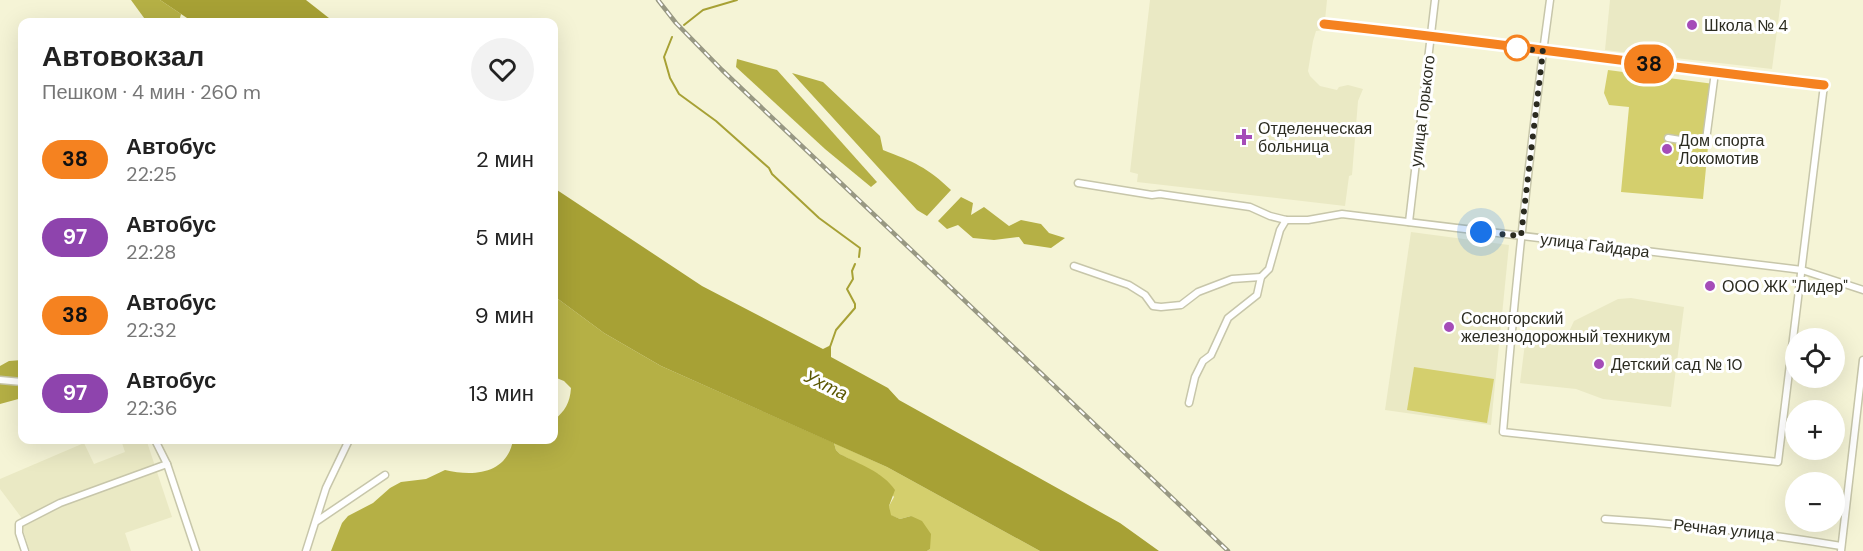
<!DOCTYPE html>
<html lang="ru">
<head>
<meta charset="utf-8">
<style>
  body { margin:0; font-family:"DM Sans",sans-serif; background:#f2f2f2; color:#222; height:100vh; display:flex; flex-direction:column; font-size:22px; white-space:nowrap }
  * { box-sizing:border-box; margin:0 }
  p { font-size:20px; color:#767676 }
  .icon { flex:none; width:33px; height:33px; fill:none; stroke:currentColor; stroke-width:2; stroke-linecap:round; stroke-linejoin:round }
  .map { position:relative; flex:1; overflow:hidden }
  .side { position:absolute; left:18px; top:18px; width:540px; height:426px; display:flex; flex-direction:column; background:#fff; border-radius:12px; box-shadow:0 6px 24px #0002 }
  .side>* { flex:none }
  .badge { padding:0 12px; border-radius:20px; font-size:21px; line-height:39px }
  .fabs { position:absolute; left:1785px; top:328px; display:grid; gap:12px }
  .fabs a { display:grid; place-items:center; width:60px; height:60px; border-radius:50%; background:#fff; box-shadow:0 6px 24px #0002; font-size:30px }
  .you { position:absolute; width:30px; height:30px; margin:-15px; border:4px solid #fff; border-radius:50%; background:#1a73e8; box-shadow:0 0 0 9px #1a73e833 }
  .map>.badge { position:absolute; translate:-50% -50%; box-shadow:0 0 0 3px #fff }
  .round { display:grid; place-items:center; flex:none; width:63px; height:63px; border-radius:32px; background:#f2f2f2 }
  .summary { display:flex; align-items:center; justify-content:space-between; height:102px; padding:0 24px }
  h1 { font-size:28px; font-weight:700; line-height:45px }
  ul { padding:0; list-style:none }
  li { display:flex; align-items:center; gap:18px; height:78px; padding:0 24px }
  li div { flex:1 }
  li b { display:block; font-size:22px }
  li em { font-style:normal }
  li .badge { min-width:66px; font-weight:700; text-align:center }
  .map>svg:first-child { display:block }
  .built { fill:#eae9c4 }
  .green { fill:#d4cf6d }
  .forest { fill:#b5b045 }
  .water { fill:#a7a135 }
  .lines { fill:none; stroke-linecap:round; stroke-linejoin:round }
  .stream { stroke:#a7a135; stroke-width:2 }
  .street-casing { stroke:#c7c6aa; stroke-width:9 }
  .street { stroke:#fff; stroke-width:6 }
  .rail-casing { stroke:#989883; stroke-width:4.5 }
  .rail { stroke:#fff; stroke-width:2; stroke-dasharray:7; stroke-linecap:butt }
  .line-casing { stroke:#fff; stroke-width:14 }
  .line { stroke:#f58220; stroke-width:9 }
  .walk { stroke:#2b2b20; stroke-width:6; stroke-dasharray:0 10.8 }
  .poi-dot { fill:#a54cb8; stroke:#fff; stroke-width:2 }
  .stop-dot { fill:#fff; stroke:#f58220; stroke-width:3 }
  .labels { text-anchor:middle; stroke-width:6; stroke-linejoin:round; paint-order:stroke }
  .poi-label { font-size:16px; fill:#2b2b20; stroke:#fff; text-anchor:start }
  .street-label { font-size:16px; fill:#2b2b20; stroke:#fff }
  .water-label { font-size:18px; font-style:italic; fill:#5b5702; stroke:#fff }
</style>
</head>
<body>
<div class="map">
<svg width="1863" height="551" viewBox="0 0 1863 551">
  <rect width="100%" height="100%" fill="#f5f4d6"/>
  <!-- built -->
  <g class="built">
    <path d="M1150,0H1327L1324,30L1316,31L1313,41L1308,71L1310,76L1320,86L1337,90L1339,87L1348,85L1363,89L1358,101L1352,175L1349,176L1345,206L1137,182L1138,174L1130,172Z"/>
    <path d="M1610,0H1781L1772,69L1605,50Z"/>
    <path d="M1411,232L1509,245L1491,425L1385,410Z"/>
    <path d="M1631,298L1684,307L1671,407L1603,399L1576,389L1520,383L1526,335L1565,340L1574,321L1618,299Z"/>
    <path d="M121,440H153L147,442L172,517L125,533L131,551H30L24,533L21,517L0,489V479L84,443L94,464L125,452Z"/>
  </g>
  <!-- green -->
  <g class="green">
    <path d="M1608,70L1714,84L1703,199L1621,192L1629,107L1609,105L1604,93Z"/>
    <path d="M1414,367L1494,379L1487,423L1407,410Z"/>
    <path d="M834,443L887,467L1040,551H927L930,549L911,516L900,519L890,515L889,506L894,497L879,475L840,454L836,450Z"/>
  </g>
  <!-- forest -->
  <g class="forest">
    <path d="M131,0H160L181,14L179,22H147Z"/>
    <path d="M737,59L777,70L877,182L871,187L825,149L736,67Z"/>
    <path d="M792,73L823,82L880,136L883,150C914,162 927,167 951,190L927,216L917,210Z"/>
    <path d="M961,197L973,203L971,215L984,207L1009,226L1021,220L1041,224L1049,233L1065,238L1051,248L1024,244L1019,237L994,240L973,238L958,225L947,229L938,221Z"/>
    <path d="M554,296L604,333L661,366L834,443L836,450L840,454C859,464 883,472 895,490L889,506L891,515L900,519L911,516L922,521L931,534L930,549L927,551H331L342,523L348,516L373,503L390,488L401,482L426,479L445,470C474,477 507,474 513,440H554V420C565,411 570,403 571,388L564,381L554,377Z"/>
    <path d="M22,360V398L0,404V366L9,361Z"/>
  </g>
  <!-- water -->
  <g class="water">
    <path d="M160,0H306L334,22H193Z"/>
    <path d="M554,188L702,286L817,346L823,349L831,345V357L888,388L899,400L1120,523L1159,551H1040L887,467L661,366L604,333L554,296Z"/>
  </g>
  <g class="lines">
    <!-- stream -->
    <g class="stream">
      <path d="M684,25L703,10L737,0"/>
      <path d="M672,37L664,57L670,78L679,94L716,121L769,168L772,174L819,218L860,248L859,257"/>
      <path d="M830,347L836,330L855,308V304L847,289L853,279L852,271L855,264"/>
    </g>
    <!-- street casing -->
    <g class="street-casing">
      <g id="street">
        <path d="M1324,24L1431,36L1543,51L1824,85L1778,462L1503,432C1515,288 1530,144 1550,0"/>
        <path d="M1668,138L1699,143L1706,140L1715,72"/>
        <path d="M1078,183L1152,195L1160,194L1250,207L1270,216L1286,220H1308L1342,214L1802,270L1863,290"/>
        <path d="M1409,222L1435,0"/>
        <path d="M1074,266L1129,285L1145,295L1153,306L1161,307L1181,305L1198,292L1232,279L1261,277"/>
        <path d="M0,380L22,382"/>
        <path d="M1189,403L1195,377L1203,361L1211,355L1228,318L1257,295L1261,277L1269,269L1280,230L1286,220"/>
        <path d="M155,440L167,464L196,551"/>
        <path d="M1605,519C1685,524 1763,533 1841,546"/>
        <path d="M317,521L385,475"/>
        <path d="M25,551L19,533V524L60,503L167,464"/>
        <path d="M306,551L326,488L349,440"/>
        <path d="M1841,551L1863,360"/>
      </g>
    </g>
    <!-- street -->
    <use href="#street" class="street"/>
    <!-- rail casing -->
    <g class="rail-casing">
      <path id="rail" d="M658,0L676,23L722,70L1228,551"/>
    </g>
    <!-- rail -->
    <use href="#rail" class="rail"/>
  </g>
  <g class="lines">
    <!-- line casing -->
    <g class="line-casing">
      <path id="line" d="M1324,24C1491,42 1657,66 1824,85"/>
    </g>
    <!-- line -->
    <use href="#line" class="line"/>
    <!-- walk -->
    <path class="walk" d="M1481,232L1521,236L1543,51L1510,47L1517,48"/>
  </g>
  <!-- markers -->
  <g class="poi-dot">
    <circle cx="1692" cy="25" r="6"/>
    <path d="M1241 128h6v6h6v6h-6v6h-6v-6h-6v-6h6z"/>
    <circle cx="1667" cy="149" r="6"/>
    <circle cx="1710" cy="286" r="6"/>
    <circle cx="1449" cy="327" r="6"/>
    <circle cx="1599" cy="364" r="6"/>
  </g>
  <circle class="stop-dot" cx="1517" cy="48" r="12"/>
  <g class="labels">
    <!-- poi labels -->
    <g class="poi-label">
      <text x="1704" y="31">Школа № 4</text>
      <text x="1258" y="134">Отделенческая<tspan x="1258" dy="18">больница</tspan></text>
      <text x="1679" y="146">Дом спорта<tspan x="1679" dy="18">Локомотив</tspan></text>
      <text x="1722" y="292">ООО ЖК "Лидер"</text>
      <text x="1461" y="324">Сосногорский<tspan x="1461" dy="18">железнодорожный техникум</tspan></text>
      <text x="1611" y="370">Детский сад № 10</text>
    </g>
    <!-- street labels -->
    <g class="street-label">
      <text transform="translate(1422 111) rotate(-83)" y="6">улица Горького</text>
      <text transform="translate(1595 245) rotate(7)" y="6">улица Гайдара</text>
      <text transform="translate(1724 529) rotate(6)" y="6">Речная улица</text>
    </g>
    <!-- water labels -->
    <g class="water-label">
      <text transform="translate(826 385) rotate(26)" y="6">Ухта</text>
    </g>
  </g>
</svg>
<div class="fabs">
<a><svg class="icon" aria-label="locate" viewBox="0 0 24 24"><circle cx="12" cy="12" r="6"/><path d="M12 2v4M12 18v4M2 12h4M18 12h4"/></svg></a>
<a>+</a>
<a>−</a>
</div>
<div class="you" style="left:1481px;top:232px"></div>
<b class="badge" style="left:1649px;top:64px;background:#f58220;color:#111">38</b>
<section class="side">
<div class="summary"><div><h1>Автовокзал</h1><p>Пешком · 4 мин · 260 m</p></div><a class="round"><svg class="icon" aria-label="heart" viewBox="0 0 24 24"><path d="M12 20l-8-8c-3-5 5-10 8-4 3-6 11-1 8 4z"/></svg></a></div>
<ul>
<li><span class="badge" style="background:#f58220;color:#111">38</span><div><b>Автобус</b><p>22:25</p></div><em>2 мин</em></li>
<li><span class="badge" style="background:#8e44ad;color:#fff">97</span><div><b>Автобус</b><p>22:28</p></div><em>5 мин</em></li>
<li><span class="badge" style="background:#f58220;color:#111">38</span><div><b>Автобус</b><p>22:32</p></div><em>9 мин</em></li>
<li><span class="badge" style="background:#8e44ad;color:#fff">97</span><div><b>Автобус</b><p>22:36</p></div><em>13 мин</em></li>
</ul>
</section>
</div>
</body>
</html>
